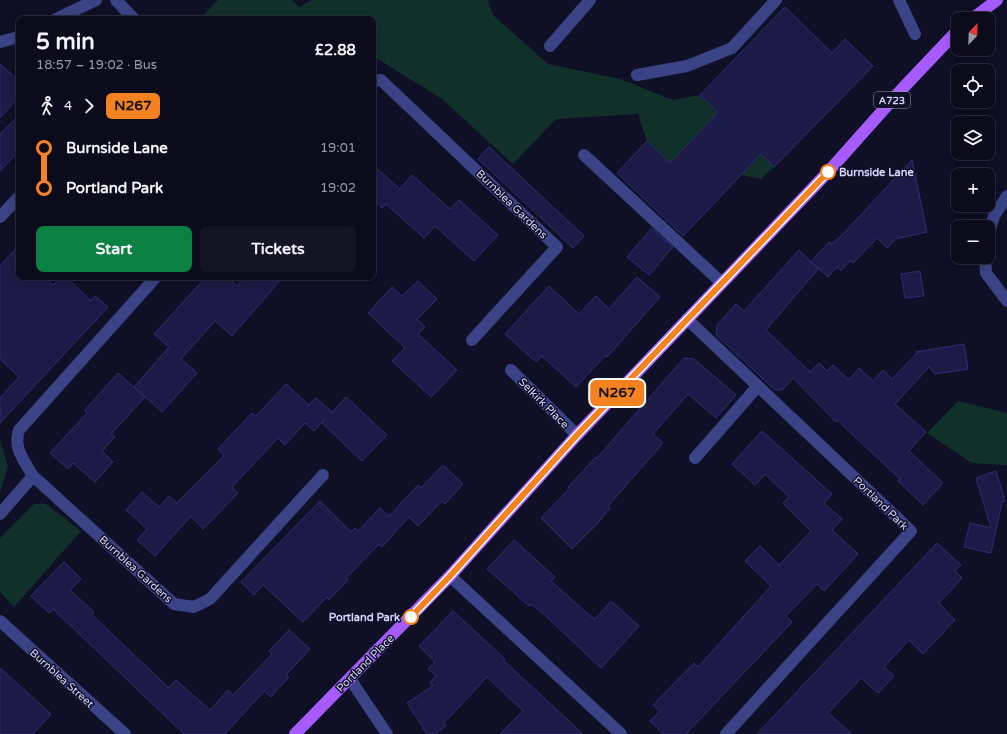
<!DOCTYPE html>
<html lang="en">
<head>
<meta charset="utf-8">
<style>
  body { margin:0; font-family:"Varela Round",sans-serif; background:#141425; color:#f1f3f6; height:100vh; display:flex; flex-direction:column; font-size:15px; white-space:nowrap }
  * { box-sizing:border-box; margin:0 }
  p { font-size:13px; color:#9a9ba3 }
  .icon { flex:none; width:22px; height:22px; fill:none; stroke:currentColor; stroke-width:2; stroke-linecap:round; stroke-linejoin:round }
  .map { position:relative; flex:1; overflow:hidden }
  .sheet { position:absolute; left:16px; top:16px; width:360px; height:264px; display:flex; flex-direction:column; background:#0b0b1c; border-radius:8px; box-shadow:0 2px 10px #0003,0 0 0 1px #2b2b3b }
  .sheet>* { flex:none }
  .badge { padding:0 8px; border-radius:6px; font-size:14px; line-height:26px }
  .needle { width:26px; rotate:23deg }
  .controls { position:absolute; left:951px; top:12px; display:grid; gap:8px }
  .controls a { display:grid; place-items:center; width:44px; height:44px; border-radius:8px; background:#0b0b1c; box-shadow:0 2px 10px #0003,0 0 0 1px #2b2b3b; font-size:20px }
  .map>.badge { position:absolute; translate:-50% -50%; box-shadow:0 0 0 2px #fff }
  .legs { display:flex; align-items:center; gap:6px; height:44px; padding:0 20px; font-size:13px }
  .legs p { margin-inline-start:auto }
  .head { display:flex; align-items:center; justify-content:space-between; height:68px; padding:0 20px }
  h1 { font-size:22px; font-weight:800; line-height:30px }
  .button { display:flex; gap:8px; margin-top:auto; padding:8px 20px }
  .button a { flex:1; height:46px; border-radius:8px; background:#0b8043; color:#fff; font-size:16px; font-weight:800; line-height:46px; text-align:center }
  .button a+a { background:#141425; color:#f1f3f6 }
  ul { padding:0 20px; list-style:none }
  li { display:flex; align-items:center; gap:14px; height:40px; font-size:15px }
  li i { display:grid; place-items:center; width:6px; height:100%; margin:0 5px; background:currentColor }
  li i::after { content:''; width:10px; height:10px; margin:-5px; border:3px solid; border-radius:50%; background:#0b0b1c }
  li p { margin-inline-start:auto }
  li:first-child i { background:linear-gradient(#0000 50%,currentColor 0) }
  li:last-child i { background:linear-gradient(currentColor 50%,#0000 0) }
  .map>svg:first-child { display:block }
  .green { fill:#12302a }
  .building { fill:#1c1b47; stroke:#2f2d73 }
  .lines { fill:none; stroke-linecap:round; stroke-linejoin:round }
  .minor { stroke:#3a4385; stroke-width:12 }
  .major { stroke:#a65bff; stroke-width:12 }
  .line-1-casing { stroke:#fff; stroke-width:9 }
  .line-1 { stroke:#f58220; stroke-width:6 }
  .stop-1-dot { fill:#fff; stroke:#f58220; stroke-width:2 }
  .labels { text-anchor:middle; stroke-width:3; stroke-linejoin:round; paint-order:stroke }
  .shield { fill:#0f0f26; stroke:#999abe; stroke-width:1 }
  .shield-label { font-size:10px; font-weight:bold; fill:#d4d6ff }
  .stop-label { font-size:11px; font-weight:bold; fill:#d4d6ff; stroke:#0f0f26; text-anchor:start }
  .street-label { font-size:11px; fill:#d4d6ff; stroke:#0f0f26 }
</style>
</head>
<body>
<div class="map">
<svg width="1007" height="734" viewBox="0 0 1007 734">
  <rect width="100%" height="100%" fill="#0f0f26"/>
  <!-- green -->
  <g class="green">
    <path d="M218,0H292L299,7L312,0H488L493,15L548,64L620,79L673,100L700,95L774,167L761,179L741,175L697,134L670,163L647,141L638,114L556,119L513,164L442,99L373,56V19H199Z"/>
    <path d="M958,401L1007,413V465L972,463L927,433Z"/>
    <path d="M0,441L8,466L0,493Z"/>
    <path d="M34,504H46L81,531L14,607L0,592V538Z"/>
  </g>
  <!-- building -->
  <g class="building">
    <path d="M785,7L832,53L845,39L873,66L774,167L761,154L683,236L617,173L647,141L670,163L718,112L700,95Z"/>
    <path d="M0,64L19,81V97L0,118Z"/>
    <path d="M19,115V151L0,171V134Z"/>
    <path d="M489,147L584,236L573,248L478,159Z"/>
    <path d="M912,160L927,232L896,239L887,248L877,238L853,263L850,261L841,271L837,267L828,277L811,262L829,242L832,244L844,233Z"/>
    <path d="M373,165L400,189L412,175L450,209L459,200L498,235L474,261L435,226L424,238L386,204L382,208L373,200Z"/>
    <path d="M652,228L673,247L649,275L627,257Z"/>
    <path d="M19,245V277H45L53,285L61,277H66L91,301L95,296L108,307L0,423V398L19,377L0,359V266Z"/>
    <path d="M799,250L818,269L766,330L810,372L819,363L827,371L833,365L849,380L859,368L873,381L883,370L892,379L917,353L916,352L964,344L968,369L935,374L929,367L895,404L926,432L909,451L943,483L923,505L898,481L900,479L837,420L836,422L793,378L782,390H775L716,335L717,325L736,304L744,311Z"/>
    <path d="M920,271L924,296L905,298L901,274Z"/>
    <path d="M206,277H228L237,286L245,277H283L232,336L215,321L181,359L197,373L162,412L134,387L169,347L154,334Z"/>
    <path d="M637,277L660,297L607,357L605,356L576,387L542,356L536,362L505,334L549,286L579,314L596,296L609,309Z"/>
    <path d="M418,281L437,299L417,319L425,327L418,334L457,370L431,397L392,361L405,348L368,313L392,287L402,296Z"/>
    <path d="M684,358L694,359L736,395L716,418L688,394L653,434L663,443L608,506L610,508L598,523L572,549L541,518L570,488L568,487L596,457L597,458Z"/>
    <path d="M118,373L145,397L111,434L115,437L102,451L113,462L95,482L73,463L68,469L50,453L87,413L85,410Z"/>
    <path d="M286,384L309,405L316,398L332,412L346,397L387,435L362,461L322,423L325,419L314,431L305,423L285,445L278,438L232,487L238,493L203,529L191,516L155,556L137,540L147,529L126,510L142,492L159,507L169,496L177,503L224,456L218,449L252,413L256,416Z"/>
    <path d="M762,431L832,494L824,503L842,519L832,530L858,554L824,591L817,584L786,616L792,622L686,734H664L650,721L660,711L653,705L694,663L698,667L771,586L745,561L760,546L779,565L811,531L783,503L789,497L765,474L755,485L732,464Z"/>
    <path d="M443,465L463,484L445,504L442,501L418,526L409,517L382,547L379,544L346,578L348,580L329,600L327,597L303,622L263,585L254,595L241,582L320,501L351,532L355,528L358,531L380,508L389,516L418,485L421,488Z"/>
    <path d="M996,471L1005,501L1002,502L991,553L964,547L970,523L991,528L976,478Z"/>
    <path d="M514,540L555,577L551,581L588,614L595,619L611,601L639,626L601,668L548,618L531,604L529,606L487,569Z"/>
    <path d="M937,543L961,565L955,571L962,578L939,603L955,620L923,654L909,640L884,667L894,676L878,693L861,678L828,713L852,734H757Z"/>
    <path d="M64,562L81,579L70,590L94,612L92,615L169,688L176,680L210,710L228,690L233,695L272,654L269,651L289,630L310,649L286,675L289,677L271,697L264,691L225,734H184L53,609L49,613L31,596Z"/>
    <path d="M453,611L505,659L503,660L583,734H500L523,711L487,677L444,723L446,726L435,734H427L407,703L433,686L430,683L436,676L428,669L435,662L419,646Z"/>
    <path d="M0,668L51,714L33,734H0Z"/>
  </g>
  <g class="lines">
    <!-- minor -->
    <g class="minor">
      <path d="M116,0L134,19"/>
      <path d="M899,0L915,34"/>
      <path d="M56,19L96,0"/>
      <path d="M0,42L19,37"/>
      <path d="M550,46L590,0"/>
      <path d="M637,75L687,66L732,48L776,0"/>
      <path d="M373,81L381,80L557,247L472,340"/>
      <path d="M584,155L722,283"/>
      <path d="M0,217L19,197"/>
      <path d="M988,236L994,216L1007,196"/>
      <path d="M985,257L986,273L1007,301"/>
      <path d="M156,277L19,430C13,449 24,460 33,476L174,604L194,607L210,599L323,475"/>
      <path d="M687,319L911,531L726,734"/>
      <path d="M511,370L577,435"/>
      <path d="M695,458L758,386"/>
      <path d="M0,514L33,476"/>
      <path d="M450,576L621,734"/>
      <path d="M0,621L125,734"/>
      <path d="M350,679L387,734"/>
    </g>
    <!-- major -->
    <g class="major">
      <path d="M972,19L997,0"/>
      <path d="M295,734L450,576L577,435L828,172L902,89L958,30"/>
    </g>
  </g>
  <g class="lines">
    <!-- line-1 casing -->
    <g class="line-1-casing">
      <path id="line-1" d="M411,617L450,576L577,435L828,172"/>
    </g>
    <!-- line-1 -->
    <use href="#line-1" class="line-1"/>
  </g>
  <!-- markers -->
  <g class="stop-1-dot">
    <circle cx="828" cy="172" r="7"/>
    <circle cx="411" cy="617" r="7"/>
  </g>
  <g class="labels">
    <!-- shield labels -->
    <rect class="shield" x="874" y="92" width="36" height="16" rx="3"/>
    <g class="shield-label">
      <text x="892" y="104">A723</text>
    </g>
    <!-- stop labels -->
    <g class="stop-label">
      <text x="839" y="176">Burnside Lane</text>
      <text x="400" y="621" text-anchor="end">Portland Park</text>
    </g>
    <!-- street labels -->
    <g class="street-label">
      <text transform="translate(512 204) rotate(44)" y="4">Burnblea Gardens</text>
      <text transform="translate(544 403) rotate(45)" y="4">Selkirk Place</text>
      <text transform="translate(881 503) rotate(44)" y="4">Portland Park</text>
      <text transform="translate(136 569) rotate(42)" y="4">Burnblea Gardens</text>
      <text transform="translate(365 663) rotate(-45)" y="4">Portland Place</text>
      <text transform="translate(62 678) rotate(42)" y="4">Burnblea Street</text>
    </g>
  </g>
</svg>
<div class="controls">
<a><svg class="needle" viewBox="-14 -14 28 28"><path d="M0-13l5 13h-10z" fill="#e53935"/><path d="M0 13l5-13h-10z" fill="#9a9ba3"/></svg></a>
<a><svg class="icon" aria-label="locate" viewBox="0 0 24 24"><circle cx="12" cy="12" r="6"/><path d="M12 2v4M12 18v4M2 12h4M18 12h4"/></svg></a>
<a><svg class="icon" aria-label="layers" viewBox="0 0 24 24"><path d="M12 4l9 5-9 5-9-5zM3 14l9 5 9-5"/></svg></a>
<a>+</a>
<a>−</a>
</div>
<b class="badge" style="left:617px;top:393px;background:#f58220;color:#111">N267</b>
<section class="sheet">
<div class="head"><div><h1>5 min</h1><p>18:57 – 19:02 · Bus</p></div><b>£2.88</b></div>
<div class="legs"><svg class="icon" aria-label="walk" viewBox="0 0 24 24"><circle cx="13" cy="4" r="2"/><path d="M13 8l-2 6 4 7M11 14l-3 7M7 12l3-4h3l4 4"/></svg>4<svg class="icon" aria-label="forward" viewBox="0 0 24 24"><path d="M9 5l7 7-7 7"/></svg><b class="badge" style="background:#f58220;color:#111">N267</b></div>
<ul>
<li><i style="color:#f58220"></i><b>Burnside Lane</b><p>19:01</p></li>
<li><i style="color:#f58220"></i><b>Portland Park</b><p>19:02</p></li>
</ul>
<div class="button"><a>Start</a><a>Tickets</a></div>
</section>
</div>
</body>
</html>
